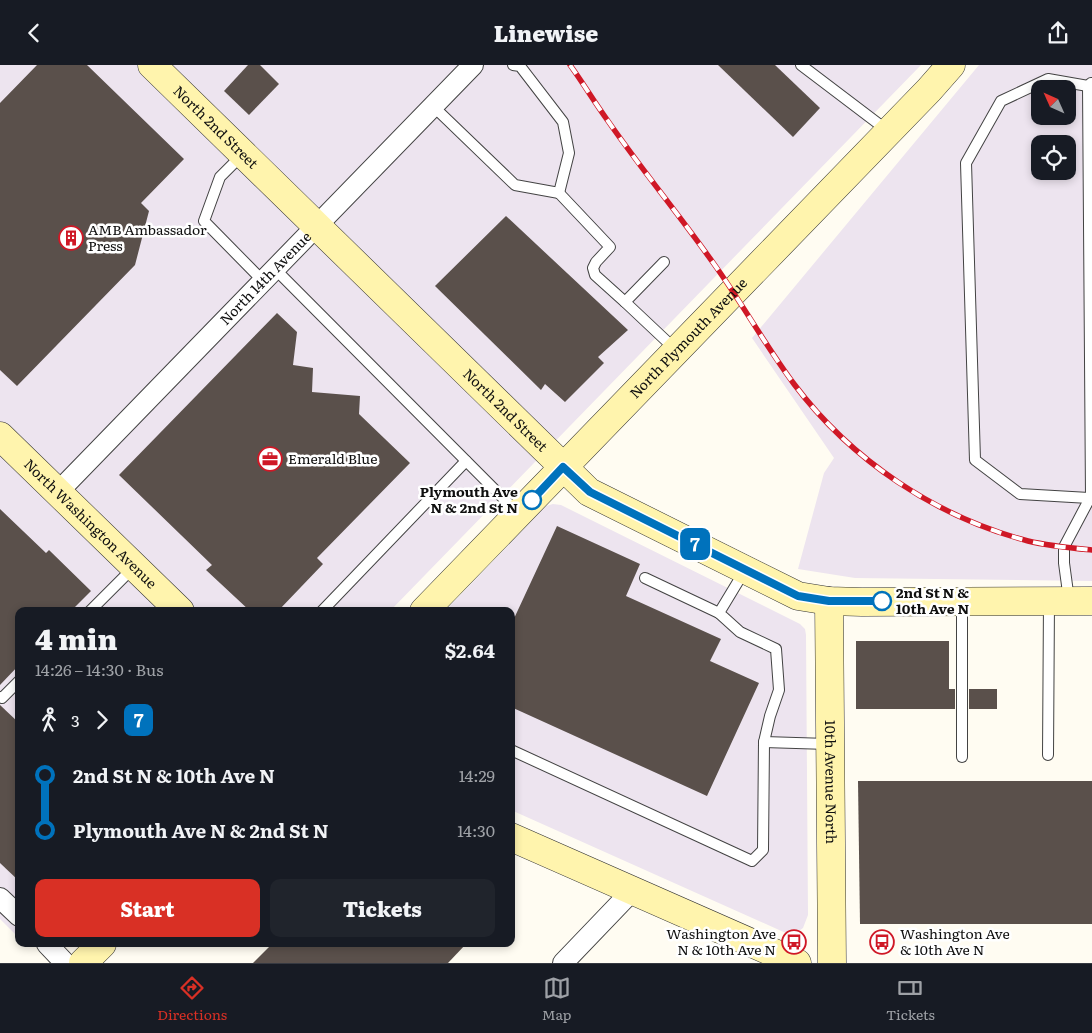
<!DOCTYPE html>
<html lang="en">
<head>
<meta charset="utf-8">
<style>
  body { margin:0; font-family:Literata,serif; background:#20242c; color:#f1f3f6; height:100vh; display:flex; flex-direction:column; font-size:19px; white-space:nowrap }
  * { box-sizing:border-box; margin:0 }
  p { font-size:16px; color:#9ea1a6 }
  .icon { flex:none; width:28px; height:28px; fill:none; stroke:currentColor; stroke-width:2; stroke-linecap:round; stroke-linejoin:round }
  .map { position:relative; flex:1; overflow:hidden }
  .panel { position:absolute; left:15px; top:542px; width:500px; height:340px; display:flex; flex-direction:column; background:#171b24; border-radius:10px; box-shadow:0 2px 8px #0003 }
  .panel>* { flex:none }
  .badge { padding:0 10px; border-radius:8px; font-size:18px; line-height:32px }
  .needle { width:32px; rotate:315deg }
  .controls { position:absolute; left:1031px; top:15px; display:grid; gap:10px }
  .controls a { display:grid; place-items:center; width:45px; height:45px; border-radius:10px; background:#171b24; box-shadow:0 2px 8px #0003; font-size:25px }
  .map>.badge { position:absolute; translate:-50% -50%; box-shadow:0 0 0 2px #fff }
  .legs { display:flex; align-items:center; gap:8px; height:55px; padding:0 20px; font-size:16px }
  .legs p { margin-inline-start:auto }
  .overview { display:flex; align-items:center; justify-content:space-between; height:85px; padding:0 20px }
  h1 { font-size:28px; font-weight:800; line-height:38px }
  .cta { display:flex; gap:10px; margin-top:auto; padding:10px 20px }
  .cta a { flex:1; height:58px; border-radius:10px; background:#d93025; color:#fff; font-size:20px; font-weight:800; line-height:58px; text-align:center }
  .cta a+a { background:#20242c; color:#f1f3f6 }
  ul { padding:0 20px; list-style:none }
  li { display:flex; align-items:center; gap:18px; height:55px; font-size:19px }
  li i { display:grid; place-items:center; width:8px; height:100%; margin:0 6px; background:currentColor }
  li i::after { content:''; width:12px; height:12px; margin:-6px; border:4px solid; border-radius:50%; background:#171b24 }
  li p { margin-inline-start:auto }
  li:first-child i { background:linear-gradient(#0000 50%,currentColor 0) }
  li:last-child i { background:linear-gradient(currentColor 50%,#0000 0) }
  header { display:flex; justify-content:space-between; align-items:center; height:65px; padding:0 20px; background:#171b24; font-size:22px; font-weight:800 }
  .tab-bar { display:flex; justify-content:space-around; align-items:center; height:70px; border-top:1px solid #363941; background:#171b24; font-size:14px; color:#9ea1a6 }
  .tab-bar a { display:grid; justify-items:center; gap:2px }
  .tab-bar .on { color:#d93025 }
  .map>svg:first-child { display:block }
  .industrial { fill:#ede4ef; fill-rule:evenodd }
  .building { fill:#5a504b }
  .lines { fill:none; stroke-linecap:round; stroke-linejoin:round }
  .lane-casing { stroke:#434343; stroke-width:12 }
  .street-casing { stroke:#434343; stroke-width:22 }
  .secondary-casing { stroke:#323232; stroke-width:29 }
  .lane { stroke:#fff; stroke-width:10 }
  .street { stroke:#fff; stroke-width:20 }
  .secondary { stroke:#fff4ad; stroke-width:28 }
  .rail-casing { stroke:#cf1826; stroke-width:5.5 }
  .rail { stroke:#fff; stroke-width:4; stroke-dasharray:11; stroke-linecap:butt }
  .line-1-casing { stroke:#fff; stroke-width:11 }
  .line-1 { stroke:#0072bc; stroke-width:8 }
  .stop-1-dot { fill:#fff; stroke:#0072bc; stroke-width:2.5 }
  .labels { text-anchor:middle; stroke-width:5; stroke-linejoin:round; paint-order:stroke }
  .street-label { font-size:14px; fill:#101010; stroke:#fff }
  .poi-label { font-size:14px; fill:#101010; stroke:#fff; text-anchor:start }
  .stop-label { font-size:14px; font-weight:bold; fill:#101010; stroke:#fff; text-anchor:end }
</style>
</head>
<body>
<header><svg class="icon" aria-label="back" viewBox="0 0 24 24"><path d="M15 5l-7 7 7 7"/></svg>Linewise<svg class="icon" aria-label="share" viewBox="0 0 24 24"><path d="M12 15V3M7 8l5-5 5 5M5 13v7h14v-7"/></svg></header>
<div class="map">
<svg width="1092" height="898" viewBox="0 0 1092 898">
  <rect width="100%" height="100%" fill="#fffcf2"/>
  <!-- industrial -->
  <g class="industrial">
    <path d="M0,0H921L390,546H19V873L0,854Z"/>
    <path d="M979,0H1092V516L855,513L798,504L824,408L834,393L752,273ZM1040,24H1068V51H1040ZM1040,79H1068V106H1040Z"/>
    <path d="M553,439L561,440L800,559L805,564L806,570L808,850L803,863L796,868L788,869L511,745V546H445L546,441Z"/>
  </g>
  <!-- building -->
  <g class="building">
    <path d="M37,0H87L184,94L141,138L149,146L135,200L17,321L0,305V38Z"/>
    <path d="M248,0H260L279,19L249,50L224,26Z"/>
    <path d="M718,0H775L820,43L793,72Z"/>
    <path d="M506,151L628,265L598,292L604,298L565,337L545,319L541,325L435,221Z"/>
    <path d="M277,248L297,267L293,300L313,303L312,327L360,331L359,349L410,398L317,493L323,499L278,546H250L206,505L212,500L119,410Z"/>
    <path d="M0,444L46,488L49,485L91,526L71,546H19V600L0,620Z"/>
    <path d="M557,461L640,499L626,531L721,574L710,596L759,618L707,731L511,642V560Z"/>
    <path d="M856,576H949V624H955V644H856Z"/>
    <rect x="969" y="624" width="28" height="20"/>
    <path d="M0,640L19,658V816L0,798Z"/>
    <path d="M858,716H1092V859H860Z"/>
    <path d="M272,879H466L448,898H253Z"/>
  </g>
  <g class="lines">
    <!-- lane casing -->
    <g class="lane-casing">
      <g id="lane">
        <path d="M801,0L888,66"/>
        <path d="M1088,21L1048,14L1001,36L966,98L975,395L1020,429L1089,433"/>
        <path d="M433,41L515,120L559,128L569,88L563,57L520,1L513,0"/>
        <path d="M242,90L220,112L204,156L263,216"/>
        <path d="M559,128L610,182L596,197L593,203L595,210L625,237"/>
        <path d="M664,197L625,237L676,285"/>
        <path d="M275,204L518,448"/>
        <path d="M645,513L719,548"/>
        <path d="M1069,535L1064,498V482L1091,431L1088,21L1091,18"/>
        <path d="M962,538V692"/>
        <path d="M90,546L134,502"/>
        <path d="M322,546L466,396"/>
        <path d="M0,632L2,633L19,616"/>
        <path d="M764,677L828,679"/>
        <path d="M511,685L752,796L763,785L764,677L770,651L779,625L776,584L740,567L719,548L745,505"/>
        <path d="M1048,690L1049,536"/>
      </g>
    </g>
    <!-- street casing -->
    <g class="street-casing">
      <g id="street">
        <path id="s1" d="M58,427L473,0"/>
        <path d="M0,833L19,851"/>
        <path d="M47,879L65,898"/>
        <path d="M563,898L632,826"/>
      </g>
    </g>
    <!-- secondary casing -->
    <g class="secondary-casing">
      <g id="secondary">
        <path id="s2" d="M152,0L589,427L798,531L829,536L862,537L1092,536"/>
        <path id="s3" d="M0,371L180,546"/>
        <path id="s4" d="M829,536L832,898"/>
        <path id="s5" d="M424,546L929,25L951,0"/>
        <path d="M511,772L797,898"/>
        <path d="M83,898L102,879"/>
      </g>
    </g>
    <!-- lane -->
    <use href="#lane" class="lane"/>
    <!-- street -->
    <use href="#street" class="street"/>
    <!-- secondary -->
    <use href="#secondary" class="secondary"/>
    <!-- rail casing -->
    <g class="rail-casing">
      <path id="rail" d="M570,0C583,18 595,38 608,56C642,105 680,151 714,199C742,238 765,280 794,319C851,395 936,452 1028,476C1049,481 1071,483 1092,485"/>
    </g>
    <!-- rail -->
    <use href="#rail" class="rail"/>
  </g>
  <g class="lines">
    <!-- line-1 casing -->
    <g class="line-1-casing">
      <path id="line-1" d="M532,435L563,402L590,427L798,531L829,536H882"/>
    </g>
    <!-- line-1 -->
    <use href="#line-1" class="line-1"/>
  </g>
  <!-- icons -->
  <defs>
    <g id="building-ring" transform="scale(1.25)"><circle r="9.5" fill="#fff" stroke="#cf1826" stroke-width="1.5"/><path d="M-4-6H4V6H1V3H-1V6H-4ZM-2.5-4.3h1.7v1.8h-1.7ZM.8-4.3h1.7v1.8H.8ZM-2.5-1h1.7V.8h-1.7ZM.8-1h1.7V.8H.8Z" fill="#cf1826"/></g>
    <g id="office-ring" transform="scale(1.25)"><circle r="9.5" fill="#fff" stroke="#cf1826" stroke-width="1.5"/><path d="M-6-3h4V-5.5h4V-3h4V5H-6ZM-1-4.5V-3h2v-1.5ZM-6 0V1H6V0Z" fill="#cf1826"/></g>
    <g id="bus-ring" transform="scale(1.25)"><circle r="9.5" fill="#fff" stroke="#cf1826" stroke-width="1.5"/><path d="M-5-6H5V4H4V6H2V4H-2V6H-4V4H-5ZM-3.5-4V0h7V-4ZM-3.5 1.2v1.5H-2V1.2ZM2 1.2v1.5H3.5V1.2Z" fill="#cf1826"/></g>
  </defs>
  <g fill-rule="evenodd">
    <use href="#building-ring" x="71" y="173"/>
    <use href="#office-ring" x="270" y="394"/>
    <use href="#bus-ring" x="794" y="877"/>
    <use href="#bus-ring" x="882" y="877"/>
  </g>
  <!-- markers -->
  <g class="stop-1-dot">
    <circle cx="532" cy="435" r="9"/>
    <circle cx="882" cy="536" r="9"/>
  </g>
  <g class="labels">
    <!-- street labels -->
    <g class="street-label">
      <text dy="5" stroke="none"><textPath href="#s2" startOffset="89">North 2nd Street</textPath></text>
      <text dy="5" stroke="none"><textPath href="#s1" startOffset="298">North 14th Avenue</textPath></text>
      <text dy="5" stroke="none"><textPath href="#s5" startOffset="380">North Plymouth Avenue</textPath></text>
      <text dy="5" stroke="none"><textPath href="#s2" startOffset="494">North 2nd Street</textPath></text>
      <text dy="5" stroke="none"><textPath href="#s3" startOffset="126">North Washington Avenue</textPath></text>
      <text dy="5" stroke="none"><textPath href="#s4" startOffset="181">10th Avenue North</textPath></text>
    </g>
    <!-- poi labels -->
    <g class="poi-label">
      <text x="88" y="170">AMB Ambassador<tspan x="88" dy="16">Press</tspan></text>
      <text x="288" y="399">Emerald Blue</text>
      <text x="776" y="874" text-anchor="end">Washington Ave<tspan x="776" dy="16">N &amp; 10th Ave N</tspan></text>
      <text x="900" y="874">Washington Ave<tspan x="900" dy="16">&amp; 10th Ave N</tspan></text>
    </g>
    <!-- stop labels -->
    <g class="stop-label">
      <text x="518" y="432">Plymouth Ave<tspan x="518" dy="16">N &amp; 2nd St N</tspan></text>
      <text x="896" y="533" text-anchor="start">2nd St N &amp;<tspan x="896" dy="16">10th Ave N</tspan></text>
    </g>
  </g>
</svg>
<div class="controls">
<a><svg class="needle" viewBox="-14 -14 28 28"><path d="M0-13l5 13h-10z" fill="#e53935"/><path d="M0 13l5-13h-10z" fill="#9ea1a6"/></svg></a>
<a><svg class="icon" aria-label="locate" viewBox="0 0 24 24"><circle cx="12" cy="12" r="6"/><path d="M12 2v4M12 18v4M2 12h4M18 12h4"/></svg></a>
</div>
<b class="badge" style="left:695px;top:479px;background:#0072bc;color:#fff">7</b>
<section class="panel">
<div class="overview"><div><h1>4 min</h1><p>14:26 – 14:30 · Bus</p></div><b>$2.64</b></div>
<div class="legs"><svg class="icon" aria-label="walk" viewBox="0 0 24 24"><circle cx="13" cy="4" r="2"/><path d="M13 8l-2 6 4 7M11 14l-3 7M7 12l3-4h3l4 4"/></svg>3<svg class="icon" aria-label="forward" viewBox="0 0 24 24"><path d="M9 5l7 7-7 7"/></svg><b class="badge" style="background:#0072bc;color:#fff">7</b></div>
<ul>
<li><i style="color:#0072bc"></i><b>2nd St N &amp; 10th Ave N</b><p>14:29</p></li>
<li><i style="color:#0072bc"></i><b>Plymouth Ave N &amp; 2nd St N</b><p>14:30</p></li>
</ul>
<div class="cta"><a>Start</a><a>Tickets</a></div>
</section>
</div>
<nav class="tab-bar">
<a class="on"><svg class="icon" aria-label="directions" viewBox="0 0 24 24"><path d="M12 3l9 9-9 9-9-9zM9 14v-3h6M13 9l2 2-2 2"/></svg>Directions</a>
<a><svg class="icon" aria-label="map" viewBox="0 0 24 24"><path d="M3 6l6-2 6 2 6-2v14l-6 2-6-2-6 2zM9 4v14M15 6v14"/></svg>Map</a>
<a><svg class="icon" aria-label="tickets" viewBox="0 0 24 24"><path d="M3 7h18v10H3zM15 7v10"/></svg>Tickets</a>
</nav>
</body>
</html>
